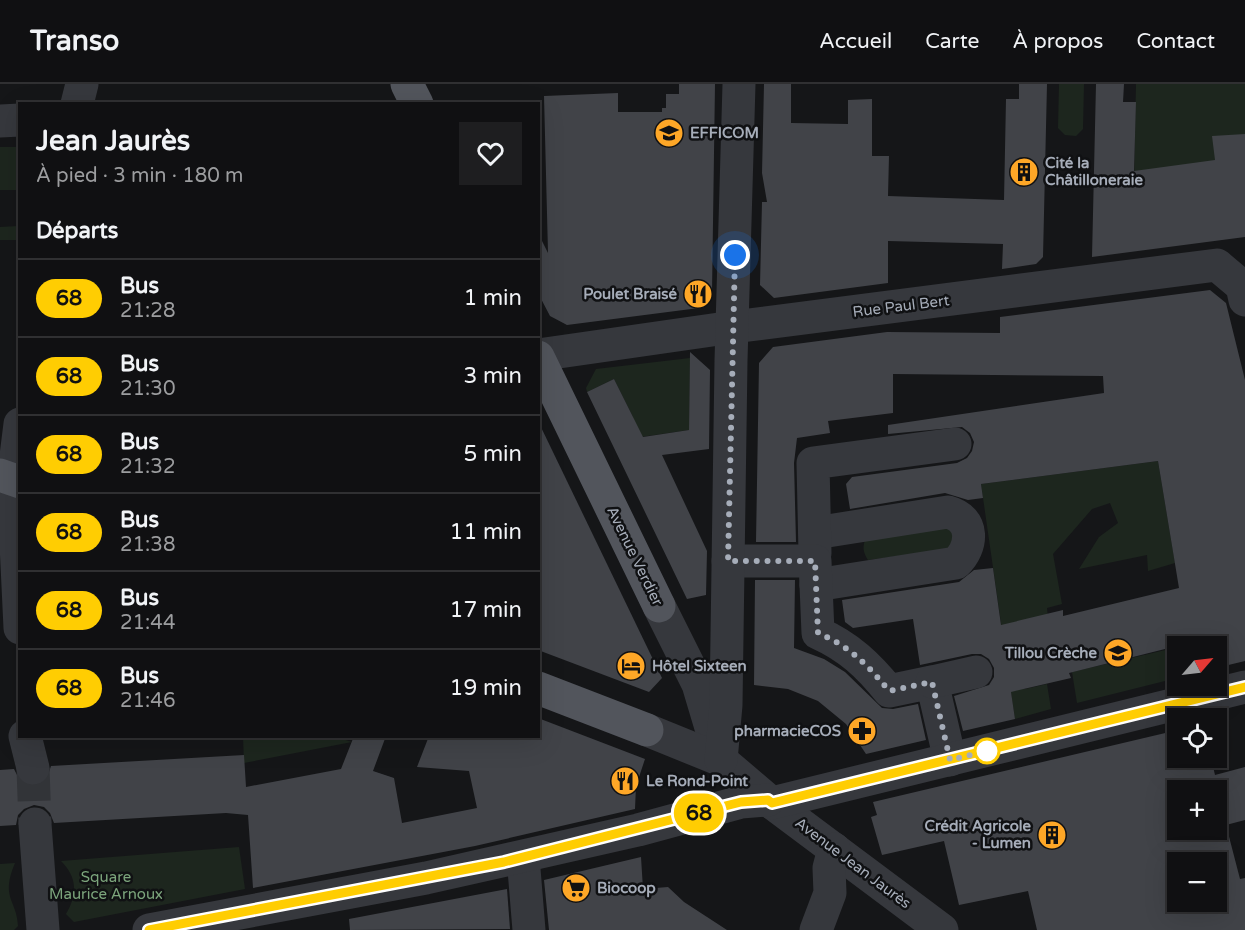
<!DOCTYPE html>
<html lang="fr">
<head>
<meta charset="utf-8">
<style>
  body { margin:0; font-family:"Varela Round",sans-serif; background:#1e1e20; color:#f1f3f6; height:100vh; display:flex; flex-direction:column; font-size:22px; white-space:nowrap }
  * { box-sizing:border-box; margin:0 }
  p { font-size:20px; color:#9c9d9f }
  .icon { flex:none; width:33px; height:33px; fill:none; stroke:currentColor; stroke-width:2; stroke-linecap:round; stroke-linejoin:round }
  .map { position:relative; flex:1; overflow:hidden }
  .sheet { position:absolute; left:18px; top:18px; width:522px; height:636px; display:flex; flex-direction:column; background:#101012; border-radius:0px; box-shadow:0 6px 24px #0002,0 0 0 2px #303032 }
  .sheet>* { flex:none }
  .badge { padding:0 12px; border-radius:20px; font-size:21px; line-height:39px }
  .needle { width:39px; rotate:62deg }
  .controls { position:absolute; left:1167px; top:552px; display:grid; gap:12px }
  .controls a { display:grid; place-items:center; width:60px; height:60px; border-radius:0px; background:#101012; box-shadow:0 6px 24px #0002,0 0 0 2px #303032; font-size:30px }
  .you { position:absolute; width:30px; height:30px; margin:-15px; border:4px solid #fff; border-radius:50%; background:#1a73e8; box-shadow:0 0 0 9px #1a73e833 }
  .map>.badge { position:absolute; translate:-50% -50%; box-shadow:0 0 0 3px #fff }
  h2 { padding:0 18px; font-size:22px; line-height:54px }
  .round { display:grid; place-items:center; flex:none; width:63px; height:63px; border-radius:0px; background:#1e1e20 }
  .headline { display:flex; align-items:center; justify-content:space-between; height:102px; padding:0 18px }
  h1 { font-size:28px; font-weight:800; line-height:45px }
  ul { padding:0; list-style:none }
  li { display:flex; align-items:center; gap:18px; height:78px; padding:0 18px; border-top:2px solid #303032 }
  li div { flex:1 }
  li b { display:block; font-size:22px }
  li em { font-style:normal }
  li .badge { min-width:66px; font-weight:700; text-align:center }
  header { display:flex; align-items:center; gap:36px; box-sizing:border-box; height:84px; padding:0 30px; background:#101012; border-bottom:2px solid #303032 }
  header strong { font-size:28px }
  nav { display:flex; gap:33px; margin-inline-start:auto; font-size:21px }
  .map>svg:first-child { display:block }
  .green { fill:#1d261e }
  .building { fill:#414348; fill-rule:evenodd }
  .lines { fill:none; stroke-linecap:round; stroke-linejoin:round }
  .minor-tunnel { stroke:#323438; stroke-width:33; stroke-dasharray:33 16; stroke-linecap:butt }
  .minor { stroke:#36383d; stroke-width:33 }
  .major { stroke:#52555c; stroke-width:33 }
  .line-casing { stroke:#fff; stroke-width:14 }
  .line { stroke:#ffcd02; stroke-width:9 }
  .walk { stroke:#a6adb9; stroke-width:6; stroke-dasharray:0 10.8 }
  .stop-dot { fill:#fff; stroke:#ffcd02; stroke-width:3 }
  .labels { text-anchor:middle; stroke-width:5; stroke-linejoin:round; paint-order:stroke }
  .poi-label { font-size:15px; font-weight:bold; fill:#a6adb9; stroke:#101113; text-anchor:start }
  .street-label { font-size:15px; fill:#a6adb9; stroke:#101113 }
  .park-label { font-size:15px; fill:#7ca57c; stroke:#101113 }
</style>
</head>
<body>
<header>
<strong>Transo</strong>
<nav><a>Accueil</a><a>Carte</a><a>À propos</a><a>Contact</a></nav>
</header>
<div class="map">
<svg width="1245" height="846" viewBox="0 0 1245 846">
  <rect width="100%" height="100%" fill="#151618"/>
  <!-- green -->
  <g class="green">
    <path d="M1059,0H1084L1083,45L1076,52L1065,51L1058,44Z"/>
    <path d="M1136,0H1245V78L1133,149Z"/>
    <rect x="0" y="63" width="19" height="43"/>
    <path d="M19,142V156H0V143Z"/>
    <path d="M690,274L689,346L634,354L633,333L614,295L587,308L586,304L596,285Z"/>
    <path d="M1158,377L1175,479L1148,487L1147,471L1079,485L1099,453L1118,439L1110,419L1092,425L1053,470L1062,520L1047,524L1048,535L1002,546L981,400Z"/>
    <path d="M951,437L960,464L868,476C863,468 862,463 866,454Z"/>
    <path d="M1178,563L1177,594L1077,619L1072,588Z"/>
    <path d="M1047,600L1051,625L1015,635L1010,603L1025,605Z"/>
    <path d="M243,653H336L352,658L244,679Z"/>
    <path d="M239,763L245,805L74,838L66,830C78,810 77,793 61,777Z"/>
    <path d="M15,779C0,814 17,816 18,842L14,846H0V780Z"/>
  </g>
  <!-- building -->
  <g class="building">
    <path d="M679,0H715L712,209L699,224L567,241L550,232L538,209V149L548,169L544,12L618,9V28H662V24H666V10H679Z"/>
    <path d="M764,0H791V39L848,40V16L872,15V72H889L888,112L1004,116L1006,15H1019V0H1047L1043,173L1036,180L1002,185L1003,160L888,157V199L774,214L760,201L762,118H767L762,89Z"/>
    <path d="M1096,0H1124L1123,18H1136L1134,87L1215,76L1212,52L1245,50V153L1092,173Z"/>
    <path d="M1210,206L1226,219L1245,296V577L1216,584V562H1177L1069,589L1071,594L1011,608L1015,635L963,647L954,612L989,601L994,593V584L989,575L981,570H972L920,581L913,535L853,544L845,538L842,516L959,498L974,486L993,484L1001,541L1063,526V532L1179,504L1158,377L981,400L983,414L968,416L945,409L850,425L846,400L852,393L957,379L967,374L972,367L974,358L970,349L962,343L888,350V341L1104,309L1103,292L893,290V329L828,337L830,349L797,354L794,379L796,458H756L759,279L773,263L887,248L1000,249V233Z"/>
    <path d="M690,268L710,286L709,365L662,371L707,467L706,511L687,515L587,308L614,295L643,353L689,346Z"/>
    <path d="M538,337L662,594L649,608L538,566Z"/>
    <path d="M755,496H795L794,564L824,575L845,588L882,624L893,625L918,620L926,656L866,670L846,640L818,617L788,605L754,601Z"/>
    <path d="M538,634L645,675L636,702L635,725L475,762L253,804L248,731L226,729L54,739L50,729L44,723L34,721L24,725L18,731L16,741L0,742V686L14,685L20,697L28,702H37L46,697L51,682L244,671L246,703L341,685L354,652H386L373,687L394,694L402,739L477,724L469,687L417,683L429,652H538Z"/>
    <path d="M1178,646V674H1211L1215,691L1245,683V736L1226,741L1240,795L1245,794V846H1037L1028,807L959,821L944,757L882,771L871,733L877,731L873,718ZM1178,706H1216V746H1178ZM1178,778H1216V818H1178Z"/>
    <path d="M641,773L643,805L668,803L684,818L727,846H549L544,796Z"/>
    <path d="M507,805L510,845L350,846L349,835Z"/>
  </g>
  <g class="lines">
    <!-- minor-tunnel -->
    <path class="minor-tunnel" d="M33,684L35,740"/>
    <!-- minor -->
    <g class="minor">
      <path d="M77,20L82,0"/>
      <path d="M0,37L20,36"/>
      <path d="M538,271L733,243L1217,181L1242,202L1245,216"/>
      <path d="M20,340L13,396L20,544"/>
      <path d="M815,449L948,428C975,435 973,463 956,479L816,501"/>
      <path d="M815,469L813,379L955,360"/>
      <path d="M728,477H815L818,549C849,563 868,581 889,607L932,598L950,676"/>
      <path d="M659,522L698,600L715,657"/>
      <path d="M932,598L976,588"/>
      <path d="M647,646L721,676L768,716L942,846"/>
      <path d="M25,652L33,684"/>
      <path d="M721,676L726,621L731,277L739,0"/>
      <path d="M772,719L1245,603"/>
      <path d="M35,740L43,846"/>
      <path d="M523,773L529,846"/>
      <path d="M149,846L426,794L638,746L741,718L768,716"/>
      <path d="M816,846L830,809L829,784L834,765"/>
    </g>
    <!-- major -->
    <g class="major">
      <path d="M407,0L417,20"/>
      <path d="M538,273L659,522"/>
      <path d="M0,391L20,398"/>
      <path d="M538,604L647,646"/>
    </g>
  </g>
  <g class="lines">
    <!-- line casing -->
    <g class="line-casing">
      <path id="line" d="M149,846L504,778L741,718L768,716L772,719L1245,603"/>
    </g>
    <!-- line -->
    <use href="#line" class="line"/>
    <!-- walk -->
    <path class="walk" d="M735,171L728,477H815L818,549C849,562 868,581 889,607L932,598L950,676L987,667"/>
  </g>
  <!-- icons -->
  <defs>
    <g id="university-disc" transform="scale(1.5)"><circle r="9.5" fill="#fea727" stroke="#101113"/><path d="M0-5L7-2L0 1L-7-2ZM-4 1L0 2.5L4 1V4Q0 6-4 4Z" fill="#111"/></g>
    <g id="building-disc" transform="scale(1.5)"><circle r="9.5" fill="#fea727" stroke="#101113"/><path d="M-4-6H4V6H1V3H-1V6H-4ZM-2.5-4.3h1.7v1.8h-1.7ZM.8-4.3h1.7v1.8H.8ZM-2.5-1h1.7V.8h-1.7ZM.8-1h1.7V.8H.8Z" fill="#111"/></g>
    <g id="restaurant-disc" transform="scale(1.5)"><circle r="9.5" fill="#fea727" stroke="#101113"/><path d="M-5-6h1v4h1v-4h1v4h1v-4h1v5L-1.5 .5V6h-2V.5L-5-1ZM5-6V6H3V1.5H1.5Q1.5-4 5-6Z" fill="#111"/></g>
    <g id="school-disc" transform="scale(1.5)"><circle r="9.5" fill="#fea727" stroke="#101113"/><path d="M0-5L7-2L0 1L-7-2ZM-4 1L0 2.5L4 1V4Q0 6-4 4Z" fill="#111"/></g>
    <g id="hotel-disc" transform="scale(1.5)"><circle r="9.5" fill="#fea727" stroke="#101113"/><path d="M-6-4.5h1.5V1H6V5H4.5V3h-9V5H-6ZM-4 0a1.8 1.8 0 1 1 3.6 0ZM.5 0V-2.5h3Q6-2.5 6 0Z" fill="#111"/></g>
    <g id="pharmacy-disc" transform="scale(1.5)"><circle r="9.5" fill="#fea727" stroke="#101113"/><path d="M-2-6h4v4h4v4h-4v4h-4v-4h-4v-4h4Z" fill="#111"/></g>
    <g id="supermarket-disc" transform="scale(1.5)"><circle r="9.5" fill="#fea727" stroke="#101113"/><path d="M-6-5.5h2.5l.6 2H6L4.5 2H-2.5L-4.4-4H-6ZM-1.5 3.2a1.3 1.3 0 1 0 .1 0ZM3 3.2a1.3 1.3 0 1 0 .1 0Z" fill="#111"/></g>
  </defs>
  <g fill-rule="evenodd">
    <use href="#university-disc" x="669" y="49"/>
    <use href="#building-disc" x="1024" y="88"/>
    <use href="#restaurant-disc" x="698" y="210"/>
    <use href="#school-disc" x="1118" y="569"/>
    <use href="#hotel-disc" x="631" y="582"/>
    <use href="#pharmacy-disc" x="862" y="647"/>
    <use href="#restaurant-disc" x="625" y="697"/>
    <use href="#building-disc" x="1052" y="751"/>
    <use href="#supermarket-disc" x="576" y="804"/>
  </g>
  <!-- markers -->
  <circle class="stop-dot" cx="987" cy="667" r="12"/>
  <g class="labels">
    <!-- poi labels -->
    <g class="poi-label">
      <text x="690" y="54">EFFICOM</text>
      <text x="1045" y="84">Cité la<tspan x="1045" dy="17">Châtilloneraie</tspan></text>
      <text x="677" y="215" text-anchor="end">Poulet Braisé</text>
      <text x="1097" y="574" text-anchor="end">Tillou Crèche</text>
      <text x="652" y="587">Hôtel Sixteen</text>
      <text x="841" y="652" text-anchor="end">pharmacieCOS</text>
      <text x="646" y="702">Le Rond-Point</text>
      <text x="1031" y="747" text-anchor="end">Crédit Agricole<tspan x="1031" dy="17">- Lumen</tspan></text>
      <text x="597" y="809">Biocoop</text>
    </g>
    <!-- street labels -->
    <g class="street-label">
      <text transform="translate(901 222) rotate(-7)" y="5">Rue Paul Bert</text>
      <text transform="translate(635 472) rotate(64)" y="5">Avenue Verdier</text>
      <text transform="translate(853 779) rotate(37)" y="5">Avenue Jean Jaurès</text>
    </g>
    <!-- park labels -->
    <g class="park-label">
      <text x="106" y="798">Square<tspan x="106" dy="17">Maurice Arnoux</tspan></text>
    </g>
  </g>
</svg>
<div class="controls">
<a><svg class="needle" viewBox="-14 -14 28 28"><path d="M0-13l5 13h-10z" fill="#e53935"/><path d="M0 13l5-13h-10z" fill="#9c9d9f"/></svg></a>
<a><svg class="icon" aria-label="locate" viewBox="0 0 24 24"><circle cx="12" cy="12" r="6"/><path d="M12 2v4M12 18v4M2 12h4M18 12h4"/></svg></a>
<a>+</a>
<a>−</a>
</div>
<div class="you" style="left:735px;top:171px"></div>
<b class="badge" style="left:699px;top:729px;background:#ffcd02;color:#111">68</b>
<section class="sheet">
<div class="headline"><div><h1>Jean Jaurès</h1><p>À pied · 3 min · 180 m</p></div><a class="round"><svg class="icon" aria-label="heart" viewBox="0 0 24 24"><path d="M12 20l-8-8c-3-5 5-10 8-4 3-6 11-1 8 4z"/></svg></a></div>
<h2>Départs</h2>
<ul>
<li><span class="badge" style="background:#ffcd02;color:#111">68</span><div><b>Bus</b><p>21:28</p></div><em>1 min</em></li>
<li><span class="badge" style="background:#ffcd02;color:#111">68</span><div><b>Bus</b><p>21:30</p></div><em>3 min</em></li>
<li><span class="badge" style="background:#ffcd02;color:#111">68</span><div><b>Bus</b><p>21:32</p></div><em>5 min</em></li>
<li><span class="badge" style="background:#ffcd02;color:#111">68</span><div><b>Bus</b><p>21:38</p></div><em>11 min</em></li>
<li><span class="badge" style="background:#ffcd02;color:#111">68</span><div><b>Bus</b><p>21:44</p></div><em>17 min</em></li>
<li><span class="badge" style="background:#ffcd02;color:#111">68</span><div><b>Bus</b><p>21:46</p></div><em>19 min</em></li>
</ul>
</section>
</div>
</body>
</html>
